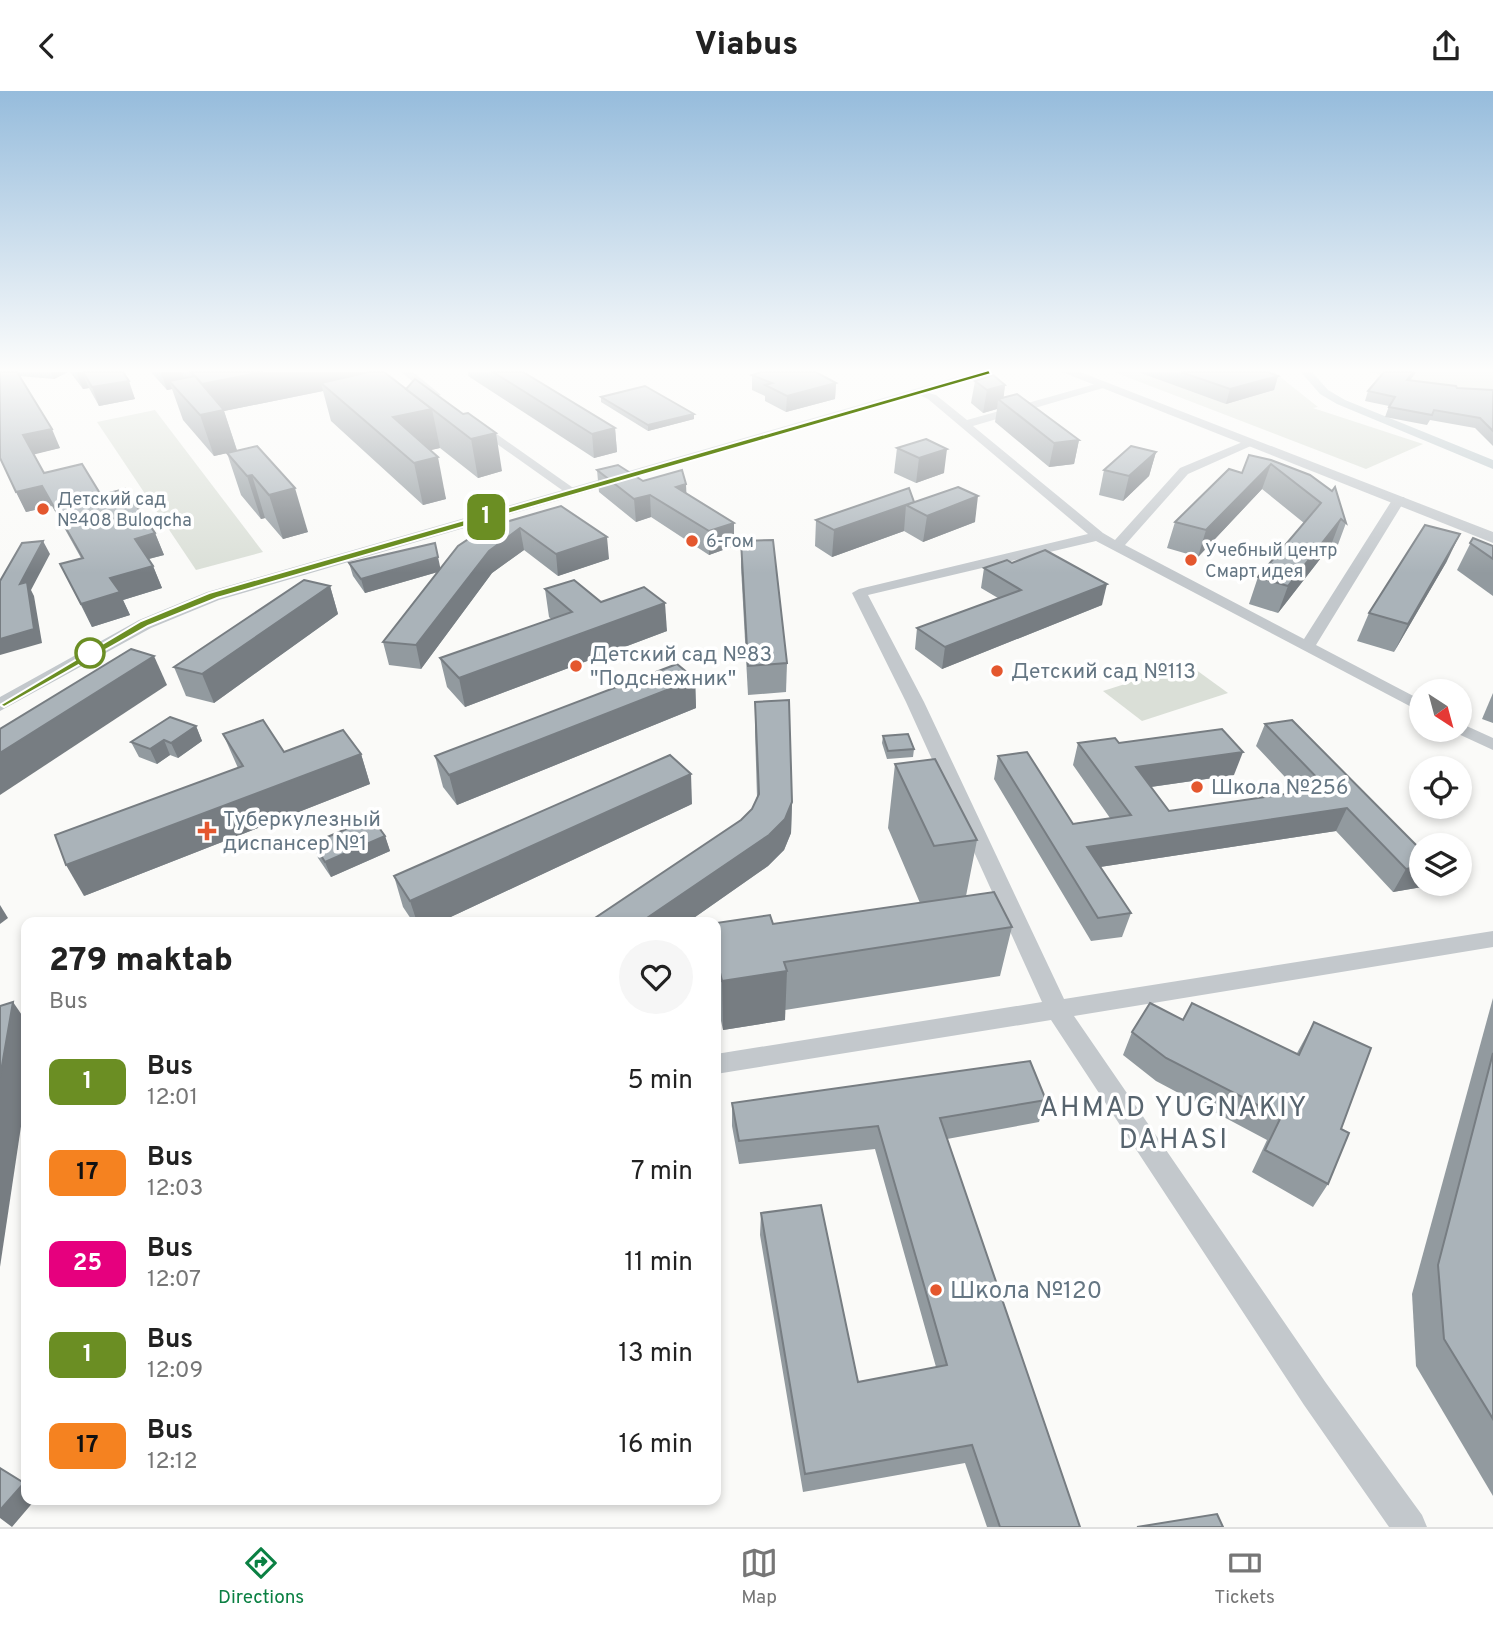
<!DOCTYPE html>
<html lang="en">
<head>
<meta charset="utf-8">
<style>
  body { margin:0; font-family:Overpass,sans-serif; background:#f6f6f6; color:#222; height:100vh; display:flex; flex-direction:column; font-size:26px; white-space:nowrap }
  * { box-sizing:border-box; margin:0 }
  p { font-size:23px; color:#767676 }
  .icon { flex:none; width:38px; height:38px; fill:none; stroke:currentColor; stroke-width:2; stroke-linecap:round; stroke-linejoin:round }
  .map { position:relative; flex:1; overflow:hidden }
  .details { position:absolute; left:21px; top:826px; width:700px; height:588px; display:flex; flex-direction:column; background:#fff; border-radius:14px; box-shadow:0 4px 10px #0003 }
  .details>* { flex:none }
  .badge { padding:0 14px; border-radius:10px; font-size:24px; line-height:46px }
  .needle { width:46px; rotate:144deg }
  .controls { position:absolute; left:1409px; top:588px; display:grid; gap:14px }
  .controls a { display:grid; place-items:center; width:63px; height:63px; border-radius:50%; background:#fff; box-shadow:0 4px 10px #0003; font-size:35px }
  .map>.badge { position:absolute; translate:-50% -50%; box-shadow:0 0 0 4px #fff }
  .round { display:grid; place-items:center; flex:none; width:74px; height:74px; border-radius:37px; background:#f6f6f6 }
  .overview { display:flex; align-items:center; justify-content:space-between; height:119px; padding:0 28px }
  h1 { font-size:33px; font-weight:800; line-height:52px }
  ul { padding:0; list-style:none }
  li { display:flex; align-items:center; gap:21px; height:91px; padding:0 28px }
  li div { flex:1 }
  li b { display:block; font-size:26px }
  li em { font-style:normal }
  li .badge { min-width:77px; font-weight:700; text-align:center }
  header { display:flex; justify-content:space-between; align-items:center; height:91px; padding:0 28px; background:#fff; font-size:32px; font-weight:800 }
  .tab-bar { display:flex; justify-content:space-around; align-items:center; height:98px; border-top:2px solid #e0e0e0; background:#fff; font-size:19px; color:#767676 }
  .tab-bar a { display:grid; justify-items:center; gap:4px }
  .tab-bar .on { color:#0b8043 }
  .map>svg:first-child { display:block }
  .green { fill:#dadfd7 }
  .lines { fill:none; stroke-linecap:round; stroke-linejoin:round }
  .canal { fill:#bbc7cb; fill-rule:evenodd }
  .minor { fill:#c3c8cc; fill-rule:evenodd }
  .tertiary { fill:#c3c8cc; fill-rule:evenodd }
  .wall { fill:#929a9f }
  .shaded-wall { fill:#777d82 }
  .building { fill:#aab3b9; stroke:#777d82; stroke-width:2 }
  .line { fill:#6b8e23; stroke:#fff; stroke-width:2 }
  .poi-dot { fill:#e4572e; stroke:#fff; stroke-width:2.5 }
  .stop-dot { fill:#fff; stroke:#6b8e23; stroke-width:3.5 }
  .labels { text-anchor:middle; stroke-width:7; stroke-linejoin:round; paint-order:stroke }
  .far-poi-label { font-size:18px; fill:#657683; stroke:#fff; text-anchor:start }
  .poi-label { font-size:21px; fill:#657683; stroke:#fff; text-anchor:start }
  .near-poi-label { font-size:24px; fill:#657683; stroke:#fff; text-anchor:start }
  .near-neighbourhood-label { font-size:28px; letter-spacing:2px; fill:#57646e; stroke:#fff }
</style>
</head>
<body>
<header><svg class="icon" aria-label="back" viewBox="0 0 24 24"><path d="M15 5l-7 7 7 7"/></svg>Viabus<svg class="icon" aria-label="share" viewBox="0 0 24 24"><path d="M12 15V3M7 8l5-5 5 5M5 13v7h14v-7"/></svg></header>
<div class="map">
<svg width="1493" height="1436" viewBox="0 0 1493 1436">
  <rect width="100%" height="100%" fill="#fafaf8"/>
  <!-- green -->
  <g class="green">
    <path d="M1114,281H1274L1318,316L1313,317L1423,353L1366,378Z"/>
    <path d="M1368,281H1493V307Z"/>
    <path d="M155,319L263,461L196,479L97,331Z"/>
    <path d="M1188,573L1228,602L1142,630L1103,600Z"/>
  </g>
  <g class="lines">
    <!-- canal -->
    <path class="canal" d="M1301,281H1312L1328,299L1345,309L1493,369V378L1337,313L1320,303Z"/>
    <!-- minor -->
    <g class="minor">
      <path d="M401,281H413L441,304L432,306Z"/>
      <path d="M1099,292L1104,295L1103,297L973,335L1103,442L1115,449L1180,377L1245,350H1253V354L1188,383L1125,454L1304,548L1394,406H1404L1405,409L1316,554L1421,609V621L1096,450L868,504L924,611L1064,908L1493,840V856L1074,925L1326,1292L1422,1424L1427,1436H1389L1304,1314L1051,929L716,983V963L1042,911L906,611L852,502L859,498L1088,443L928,308L917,303V299L936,304L967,329Z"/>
      <path d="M473,332H481L579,401L577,404H569L473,336Z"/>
      <path d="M1460,632L1493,647V659L1454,641L1452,639H1460Z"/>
    </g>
    <!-- tertiary -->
    <g class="tertiary">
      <path d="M974,281H995L219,509L151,537L0,620V606L139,529L207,501Z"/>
      <path d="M1062,281H1080L1493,441V452Z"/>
    </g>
  </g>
  <!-- wall -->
  <g class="wall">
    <path d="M0,281H68L54,288L19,285L60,357L33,363L44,382L101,404L155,442L164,464L149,468L153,475L162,497L123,509L130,524L92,536L60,473L81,467L52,415L26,421L1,370Z"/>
    <path d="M70,281H123L135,308L99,315L89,297L83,298Z"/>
    <path d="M151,281H384L406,298L415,288L502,380L478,387L440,357L430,359L446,408L423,414L331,330L323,300L224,320L237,359L308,441L283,448L265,427L261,428L241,404L227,362L214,365L183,329L172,298L167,299Z"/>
    <path d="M468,281H523L615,337L617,361L594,367L468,285Z"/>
    <path d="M1138,281H1268L1278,285L1274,299L1226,313Z"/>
    <path d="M1384,281H1416L1410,289L1457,297L1493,299V355L1475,337L1430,329L1427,334L1385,326L1389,315L1365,310L1368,300Z"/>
    <path d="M752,284L836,292L835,308L786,321L765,310V305L752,299Z"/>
    <path d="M975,290L1005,294L1003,307L1079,349L1074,373L1049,376L995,331L997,318L983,322L971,312Z"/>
    <path d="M601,306L694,328L648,340L601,311Z"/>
    <path d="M926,348L944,382L916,392L894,382L897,357Z"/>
    <path d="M1156,361L1149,385L1123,410L1099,404L1104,379Z"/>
    <path d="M1271,369L1346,432L1336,459L1331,454L1278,522L1249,513L1258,486L1304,432L1262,398L1198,466L1167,457L1175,431L1242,382Z"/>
    <path d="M597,379L643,390L734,455L709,464L651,426L636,431L599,401Z"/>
    <path d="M914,412L975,431L923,451L904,440L832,466L815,455L816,429Z"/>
    <path d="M561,415L609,468L558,485L524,459L492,482L421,578L389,574L383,551L438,481L365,502L353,485L349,472L441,477Z"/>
    <path d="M1473,447L1493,455V505L1457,479Z"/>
    <path d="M741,450L787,572L786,601L748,604L741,476Z"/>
    <path d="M1447,470L1394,561L1357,550L1369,522Z"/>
    <path d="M984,477L1102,514L942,578L915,558L917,537L998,507L981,497Z"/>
    <path d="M330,495L338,523L214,612L186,605L174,576Z"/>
    <path d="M545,498L601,511L667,540L465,616L447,596L440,567L551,528L549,526Z"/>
    <path d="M695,588L696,617L457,714L443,696L435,665Z"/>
    <path d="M1493,602V632L1482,628Z"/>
    <path d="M755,611L792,711L791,742L784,759L768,775L688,831H589L741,729L752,718L757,706L755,640Z"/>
    <path d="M1292,629L1422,796L1393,801L1336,740L1100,776L1131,822L1122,846L1091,850L994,688L998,665L1073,733L1110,727L1073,674L1078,652H1119L1234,684L1151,696L1169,720L1299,701L1256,655L1265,633Z"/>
    <path d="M196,635L202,650L178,667L170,664L157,673L139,666L131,651Z"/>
    <path d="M223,643L284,661L361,663L370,693L84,805L238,677Z"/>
    <path d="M883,645L914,658L913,666L887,668L882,652Z"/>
    <path d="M895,673L977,749L966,805L1012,836L1000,885L785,919V929L723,939L716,907V832L773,833L920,812L888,737Z"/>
    <path d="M692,713L440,831H413L403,816L394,785Z"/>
    <path d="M385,745L390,760L331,786L318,767L313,752Z"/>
    <path d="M1493,907V1405L1416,1275L1412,1203Z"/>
    <path d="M1183,929L1297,962L1314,931L1341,1038L1328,1093L1313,1116L1252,1081L1267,1049L1156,990L1123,964L1132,941Z"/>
    <path d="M1046,1009L1039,1031L947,1048L1080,1436H987L965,1372L803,1401L760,1144L761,1122L858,1291L936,1276L875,1058L739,1073L732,1035V1012Z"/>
  </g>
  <!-- shaded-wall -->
  <g class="shaded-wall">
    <path d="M51,281H68L54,288Z"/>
    <path d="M76,281H82L89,297L83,298Z"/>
    <path d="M161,281H182L186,294L169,290L172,298L167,299Z"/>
    <path d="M263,281H380L321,292L323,300L224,320L237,360L214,365L200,324L201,293Z"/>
    <path d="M1413,281H1416L1403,299L1407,289Z"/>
    <path d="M1278,285L1274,299L1226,313L1230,298Z"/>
    <path d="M129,290L135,308L99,315L92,296Z"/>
    <path d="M836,292L835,308L786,321L787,305Z"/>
    <path d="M1005,294L1003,312L998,308L997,318L983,322L987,299Z"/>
    <path d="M432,318L440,357L406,365L393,326Z"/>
    <path d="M694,323V328L648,340V334Z"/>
    <path d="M615,337L617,361L594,367L592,343Z"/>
    <path d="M52,338L60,357L32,364L23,344Z"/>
    <path d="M496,342L502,380L478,387L471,348Z"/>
    <path d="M1079,349L1074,373L1049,376L1054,352Z"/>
    <path d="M947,358L944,382L916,392L919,367Z"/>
    <path d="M1156,361L1149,385L1123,410L1129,385Z"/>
    <path d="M438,366L446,408L423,414L414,372Z"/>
    <path d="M1271,373L1262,398L1198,466L1206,439Z"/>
    <path d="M252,384L265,427L261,428L247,385Z"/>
    <path d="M686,393L687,415L676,396Z"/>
    <path d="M42,395L52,415L26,421L16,401Z"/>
    <path d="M295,397L308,441L283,448L269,404Z"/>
    <path d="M650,404L651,426L636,431L634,408Z"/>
    <path d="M978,405L975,431L923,451L927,425Z"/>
    <path d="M914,411L906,414L904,440L832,466L834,439Z"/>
    <path d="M1341,428L1331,454L1278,522L1288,495Z"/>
    <path d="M734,432V455L709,464V440Z"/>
    <path d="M520,437L524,459L492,482L421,578L416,554L489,460Z"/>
    <path d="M155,442L164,464L144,469L135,448Z"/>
    <path d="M1460,443L1447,470L1394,561L1408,533Z"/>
    <path d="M607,446L609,468L558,485L556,463Z"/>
    <path d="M43,450L50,463L31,499L34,505L42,552L0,564V548L20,493Z"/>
    <path d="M438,466L441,480L365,502L361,488Z"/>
    <path d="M153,475L162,497L123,509L130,524L92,536L81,513L110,487Z"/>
    <path d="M1107,493L1102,514L942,578L945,556Z"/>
    <path d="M330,495L338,523L214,612L202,583Z"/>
    <path d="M665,512L667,540L465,616L459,587Z"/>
    <path d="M154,565L167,594L0,704V662Z"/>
    <path d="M695,588L696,617L457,714L449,684Z"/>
    <path d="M196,635L202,650L178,667L171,652Z"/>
    <path d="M164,649L170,664L157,673L150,658Z"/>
    <path d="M1243,661L1234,684L1129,699L1136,676Z"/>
    <path d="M361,663L370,693L84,805L66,774Z"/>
    <path d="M691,683L692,713L440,831H417L410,810Z"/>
    <path d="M792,711L791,742L784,759L768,775L688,831H641Z"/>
    <path d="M1347,717L1336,740L1080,779L1087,756Z"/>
    <path d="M385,745L390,760L331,786L325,771Z"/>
    <path d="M1421,775V793H1424L1422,796L1393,801L1406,778Z"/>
    <path d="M0,814L8,827L0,833Z"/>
    <path d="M787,880L785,929L723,939L722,890Z"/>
    <path d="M13,911L26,930V1002L0,1176V986Z"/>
    <path d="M24,1392L26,1394V1409H35L12,1436L0,1427V1419Z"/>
  </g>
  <!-- building -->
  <g class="building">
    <path d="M0,281H17L52,338L23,344L44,382L82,373L101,404L125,398L155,442L135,448L153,475L110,487L120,501L81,513L60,473L83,467L42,395L16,401L0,367Z"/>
    <path d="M83,281H123L129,290L92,296Z"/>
    <path d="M191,281H263L202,293Z"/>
    <path d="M369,281H384L432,318L393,326L438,366L414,372L321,292Z"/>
    <path d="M493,281H523L615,337L592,343Z"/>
    <path d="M761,281H816L836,292L787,305L765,294L772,292L752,284Z"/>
    <path d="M1181,281H1268L1278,285L1230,298Z"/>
    <path d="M1384,281H1413L1407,289L1456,295L1457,297L1493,299V340L1480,327L1434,319L1432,324L1389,316L1395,306L1368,300Z"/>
    <path d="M993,284L1005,294L987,299L975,290Z"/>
    <path d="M195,285L224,319L200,324L169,290Z"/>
    <path d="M415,288L463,323L468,322L496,342L471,348L406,298Z"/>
    <path d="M645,295L694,323L648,334L601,306Z"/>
    <path d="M1017,303L1079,349L1054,352L998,308Z"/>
    <path d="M926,348L947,358L919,367L897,357Z"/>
    <path d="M257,355L295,397L269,404L252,384L247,385L227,362Z"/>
    <path d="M1131,355L1156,361L1129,385L1104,379Z"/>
    <path d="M1249,364L1271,369L1310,384L1332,400L1335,396L1346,432L1341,428L1288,495L1258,486L1321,412L1271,373L1206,439L1175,431L1229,378L1242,382Z"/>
    <path d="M618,374L643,390L682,379L686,393L676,396L734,432L709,440L650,404L634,408L597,379Z"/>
    <path d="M958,396L978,405L927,425L906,414Z"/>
    <path d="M909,397L914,411L834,439L816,429Z"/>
    <path d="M561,415L607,446L556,463L520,437L489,460L416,554L383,551L458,455L485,437Z"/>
    <path d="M1425,434L1460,443L1408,533L1369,522Z"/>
    <path d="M1473,447L1493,455V468L1470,452Z"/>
    <path d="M773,449L787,572L748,575L741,450Z"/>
    <path d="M43,450L20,493L27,491L34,538L0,548V490L22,452Z"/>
    <path d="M435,452L438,466L361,488L349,472Z"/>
    <path d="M1045,459L1107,493L945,556L917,537L1021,499L984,477L1007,469L1012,472Z"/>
    <path d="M304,489L330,495L202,583L174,576Z"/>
    <path d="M574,489L601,511L644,496L665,512L459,587L440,567L572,521L545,498Z"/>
    <path d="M131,558L154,565L0,662V638Z"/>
    <path d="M677,573L695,588L449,684L435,665Z"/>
    <path d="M789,609L792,711L785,728L769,744L641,831H589L741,729L752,718L759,703L755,611Z"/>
    <path d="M170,626L196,635L171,652L164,649L150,658L131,651Z"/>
    <path d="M263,629L284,661L343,639L361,663L66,774L55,744L243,675L223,643Z"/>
    <path d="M1292,629L1421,759V775L1406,778L1347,717L1087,756L1131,822L1098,827L998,665L1027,661L1073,733L1131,724L1078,652L1115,647L1119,652L1222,638L1243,661L1136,676L1169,720L1327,697L1265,633Z"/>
    <path d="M908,643L914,658L888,660L883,645Z"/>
    <path d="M670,664L691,683L410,810L394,785Z"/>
    <path d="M935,668L977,749L934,755L895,673Z"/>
    <path d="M372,727L385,745L325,771L313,752Z"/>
    <path d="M994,801L1012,836L784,871L787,880L722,890L716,865V832L770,824L773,833Z"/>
    <path d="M13,911L0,986V915Z"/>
    <path d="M1150,912L1183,929L1192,912L1299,964L1314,931L1371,957L1341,1038L1349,1042L1328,1093L1265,1059L1281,1026L1166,967L1132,941Z"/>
    <path d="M1493,962V1328L1444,1248L1438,1174Z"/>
    <path d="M1030,970L1046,1009L940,1027L1080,1436H1000L972,1354L805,1383L761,1122L821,1114L858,1291L947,1274L878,1035L739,1050L732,1012Z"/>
    <path d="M0,1377L24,1392L0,1419Z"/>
    <path d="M1217,1423L1223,1436H1137Z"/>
  </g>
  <!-- sky -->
  <linearGradient id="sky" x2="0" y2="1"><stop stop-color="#96bcdc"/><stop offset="0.58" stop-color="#fdfdfc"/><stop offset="1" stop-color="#fdfdfc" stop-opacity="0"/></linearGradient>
  <rect width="1493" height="482" fill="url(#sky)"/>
  <!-- line -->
  <path class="line" d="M989,279L991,283L217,507L148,535L4,616L0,614L141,530L209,502Z"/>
  <!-- markers -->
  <g class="poi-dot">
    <circle cx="43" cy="418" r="7"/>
    <circle cx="692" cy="450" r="7"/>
    <circle cx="1191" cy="469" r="7"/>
    <circle cx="576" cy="575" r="7"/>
    <circle cx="997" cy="580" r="7"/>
    <circle cx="1197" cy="696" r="7"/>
    <path d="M203.5 729.5h7v7h7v7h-7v7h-7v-7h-7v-7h7z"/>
    <circle cx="936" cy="1199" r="7"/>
  </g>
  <circle class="stop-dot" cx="90" cy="562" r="14"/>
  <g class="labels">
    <!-- far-poi labels -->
    <g class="far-poi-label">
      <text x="57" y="414">Детский сад<tspan x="57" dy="21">№408 Buloqcha</tspan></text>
      <text x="706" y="456">6-гом</text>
      <text x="1205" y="465">Учебный центр<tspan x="1205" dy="21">Смарт идея</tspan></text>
    </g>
    <!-- poi labels -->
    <g class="poi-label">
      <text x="590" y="570">Детский сад №83<tspan x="590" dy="24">"Подснежник"</tspan></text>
      <text x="1011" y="587">Детский сад №113</text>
      <text x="1211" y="703">Школа №256</text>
      <text x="223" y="735">Туберкулезный<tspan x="223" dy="24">диспансер №1</tspan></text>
    </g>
    <!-- near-poi labels -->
    <g class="near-poi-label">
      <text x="950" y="1207">Школа №120</text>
    </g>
    <!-- near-neighbourhood labels -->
    <g class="near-neighbourhood-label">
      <text x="1174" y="1025">AHMAD YUGNAKIY<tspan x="1174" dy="32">DAHASI</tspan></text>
    </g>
  </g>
</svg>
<div class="controls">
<a><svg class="needle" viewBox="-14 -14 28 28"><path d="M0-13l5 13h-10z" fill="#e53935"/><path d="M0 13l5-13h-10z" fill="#767676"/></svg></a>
<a><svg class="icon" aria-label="locate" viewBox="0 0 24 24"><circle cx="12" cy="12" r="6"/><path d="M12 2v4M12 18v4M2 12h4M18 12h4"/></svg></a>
<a><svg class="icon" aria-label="layers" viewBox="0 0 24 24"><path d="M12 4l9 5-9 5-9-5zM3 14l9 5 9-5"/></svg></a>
</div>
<b class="badge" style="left:486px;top:426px;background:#6b8e23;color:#fff">1</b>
<section class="details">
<div class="overview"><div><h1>279 maktab</h1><p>Bus</p></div><a class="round"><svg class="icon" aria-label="heart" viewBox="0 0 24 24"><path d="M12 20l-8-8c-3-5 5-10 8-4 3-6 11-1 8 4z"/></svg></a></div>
<ul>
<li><span class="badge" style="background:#6b8e23;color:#fff">1</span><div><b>Bus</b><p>12:01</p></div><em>5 min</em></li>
<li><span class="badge" style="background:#f58220;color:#111">17</span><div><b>Bus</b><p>12:03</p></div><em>7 min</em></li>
<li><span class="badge" style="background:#e6007e;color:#fff">25</span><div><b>Bus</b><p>12:07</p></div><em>11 min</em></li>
<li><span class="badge" style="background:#6b8e23;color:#fff">1</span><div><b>Bus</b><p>12:09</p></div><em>13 min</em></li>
<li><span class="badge" style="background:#f58220;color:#111">17</span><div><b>Bus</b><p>12:12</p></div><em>16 min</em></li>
</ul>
</section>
</div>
<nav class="tab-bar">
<a class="on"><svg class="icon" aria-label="directions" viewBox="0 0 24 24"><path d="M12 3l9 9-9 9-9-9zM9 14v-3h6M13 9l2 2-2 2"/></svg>Directions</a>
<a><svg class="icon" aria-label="map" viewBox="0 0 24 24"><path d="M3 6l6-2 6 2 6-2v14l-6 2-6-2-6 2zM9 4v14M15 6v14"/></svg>Map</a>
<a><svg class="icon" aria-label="tickets" viewBox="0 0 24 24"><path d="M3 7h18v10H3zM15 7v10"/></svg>Tickets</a>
</nav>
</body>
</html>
